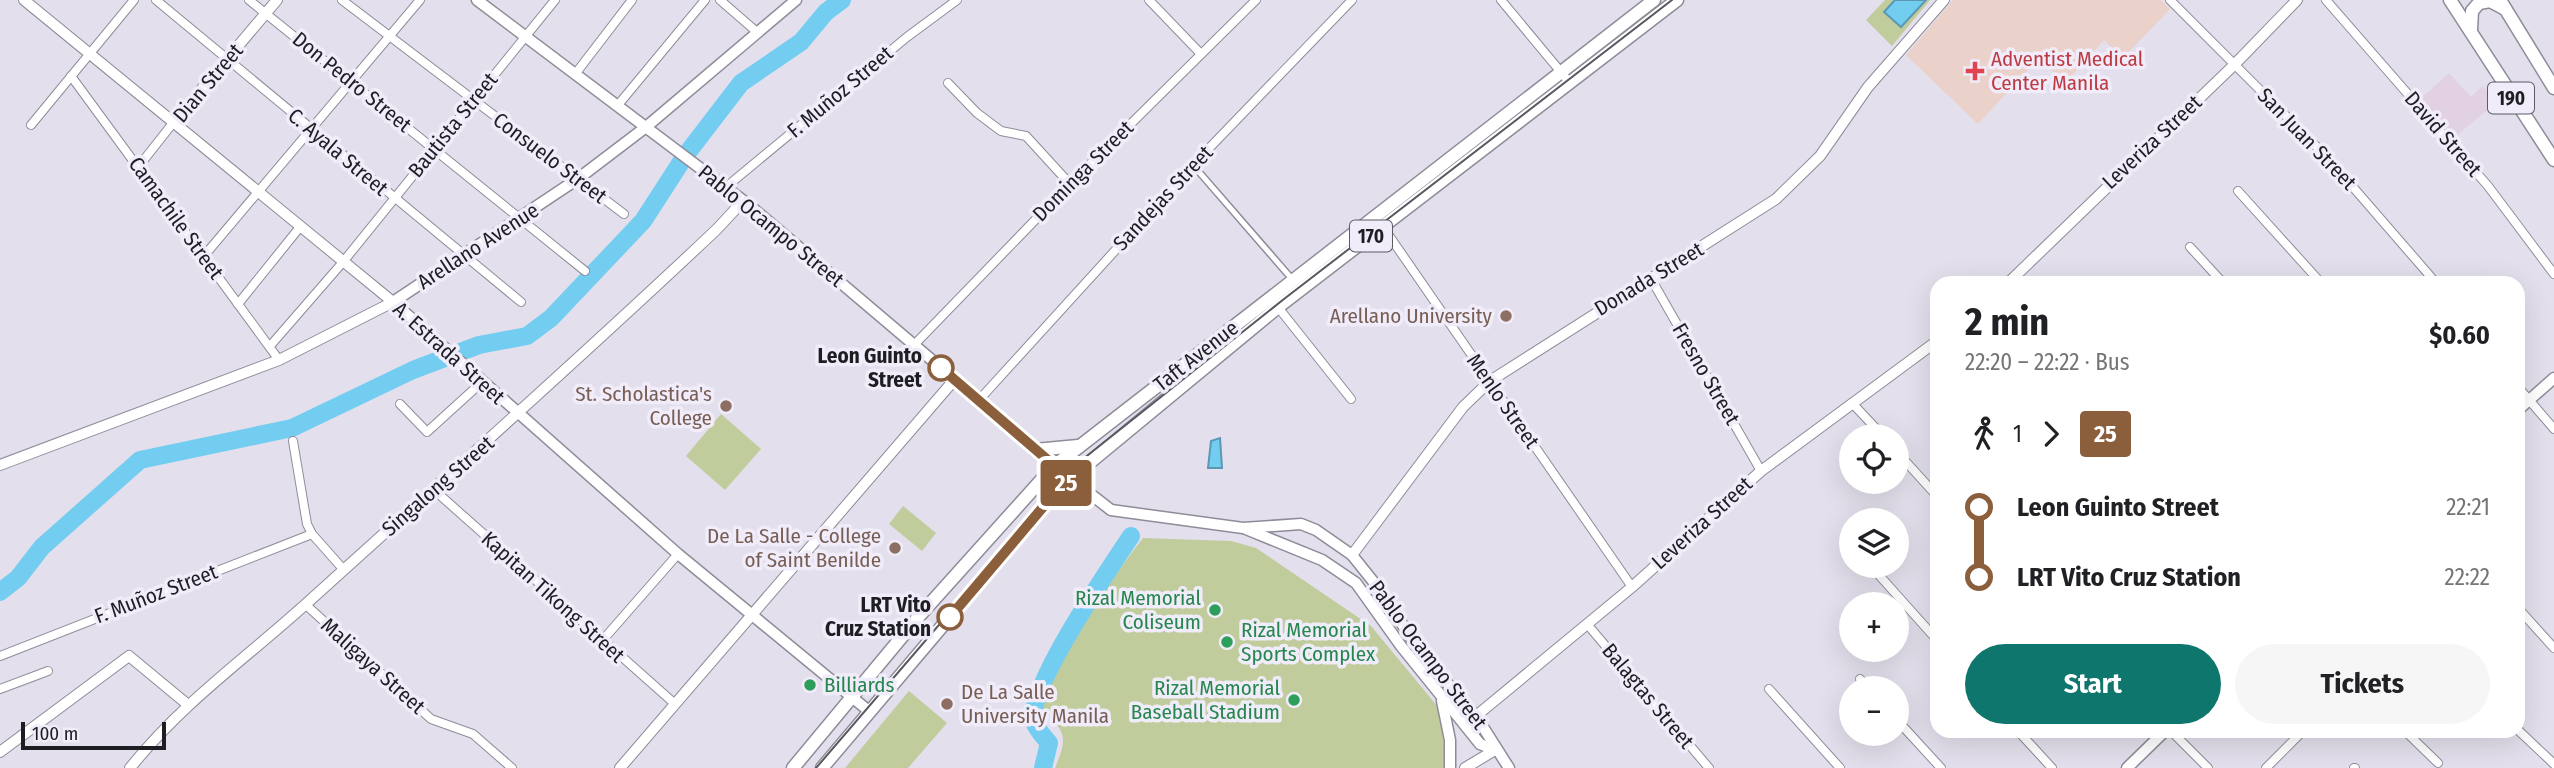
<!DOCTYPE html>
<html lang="en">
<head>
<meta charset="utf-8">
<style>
  body { margin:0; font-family:"Fira Sans Condensed",sans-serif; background:#f6f6f6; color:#202124; height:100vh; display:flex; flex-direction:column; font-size:26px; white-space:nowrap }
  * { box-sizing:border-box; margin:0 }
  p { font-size:23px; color:#757577 }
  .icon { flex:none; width:38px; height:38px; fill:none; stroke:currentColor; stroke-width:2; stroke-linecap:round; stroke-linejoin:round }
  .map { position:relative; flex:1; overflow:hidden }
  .drawer { position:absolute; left:1930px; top:276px; width:595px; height:462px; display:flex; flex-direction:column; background:#fff; border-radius:21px; box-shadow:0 7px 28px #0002 }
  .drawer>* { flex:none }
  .badge { padding:0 14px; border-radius:5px; font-size:24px; line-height:46px }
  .tools { position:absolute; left:1839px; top:424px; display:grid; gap:14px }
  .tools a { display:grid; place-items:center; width:70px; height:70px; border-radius:50%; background:#fff; box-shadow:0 7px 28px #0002; font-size:35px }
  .scale { position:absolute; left:21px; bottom:18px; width:145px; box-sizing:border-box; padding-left:7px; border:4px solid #1e1d22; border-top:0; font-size:19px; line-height:24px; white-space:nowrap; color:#1e1d22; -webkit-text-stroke:5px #f0ecfa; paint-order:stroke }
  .map>.badge { position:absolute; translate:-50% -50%; box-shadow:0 0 0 4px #fff }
  .legs { display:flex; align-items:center; gap:10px; height:77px; padding:0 35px; font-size:23px }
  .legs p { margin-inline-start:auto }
  .headline { display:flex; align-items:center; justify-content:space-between; height:119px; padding:0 35px }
  h1 { font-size:38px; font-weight:700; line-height:52px }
  .primary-button { display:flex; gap:14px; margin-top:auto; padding:14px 35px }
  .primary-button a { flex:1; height:80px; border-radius:42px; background:#0f766e; color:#fff; font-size:28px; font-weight:700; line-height:80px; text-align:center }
  .primary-button a+a { background:#f6f6f6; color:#202124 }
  ul { padding:0 35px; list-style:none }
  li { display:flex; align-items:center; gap:24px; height:70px; font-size:26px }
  li i { display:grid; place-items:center; width:10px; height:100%; margin:0 9px; background:currentColor }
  li i::after { content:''; width:18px; height:18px; margin:-9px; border:5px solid; border-radius:50%; background:#fff }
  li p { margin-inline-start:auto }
  li:first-child i { background:linear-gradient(#0000 50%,currentColor 0) }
  li:last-child i { background:linear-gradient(currentColor 50%,#0000 0) }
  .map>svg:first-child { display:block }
  .industrial { fill:#e2d1e3 }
  .medical { fill:#ead1c9 }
  .green { fill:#c1cc9d }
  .water { fill:#73cdf1; stroke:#5a98b3; stroke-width:2 }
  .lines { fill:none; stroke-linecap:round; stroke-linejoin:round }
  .river { stroke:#73cdf1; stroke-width:18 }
  .pedestrian-casing { stroke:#8f8b98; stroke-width:8 }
  .minor-casing { stroke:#8f8b98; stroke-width:10 }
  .tertiary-casing { stroke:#8f8b98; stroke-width:12 }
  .secondary-casing { stroke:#8f8b98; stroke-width:13 }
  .primary-casing { stroke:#8f8b98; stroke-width:15 }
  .pedestrian { stroke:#fff; stroke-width:5 }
  .minor { stroke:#fff; stroke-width:8 }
  .tertiary { stroke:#fff; stroke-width:10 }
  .secondary { stroke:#fff; stroke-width:10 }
  .primary { stroke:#fff; stroke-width:12 }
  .tram { stroke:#59575f; stroke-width:2 }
  .line-1-casing { stroke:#fff; stroke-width:16 }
  .line-1 { stroke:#8b5e3c; stroke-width:10 }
  .health-dot { fill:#e0444e; stroke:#f0ecfa; stroke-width:2.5 }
  .education-dot { fill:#8d6e63; stroke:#f0ecfa; stroke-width:2.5 }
  .stop-1-dot { fill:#fff; stroke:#8b5e3c; stroke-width:3.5 }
  .leisure-dot { fill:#2e9e5b; stroke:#f0ecfa; stroke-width:2.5 }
  .labels { text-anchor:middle; stroke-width:7; stroke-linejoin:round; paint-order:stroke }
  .shield { fill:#f0ecfa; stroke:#5d5b63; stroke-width:2 }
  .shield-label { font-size:19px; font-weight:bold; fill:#1e1d22 }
  .health-label { font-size:21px; fill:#be3a42; stroke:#f0ecfa; text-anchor:start }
  .street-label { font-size:21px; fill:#1e1d22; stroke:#f0ecfa }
  .education-label { font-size:21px; fill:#785e54; stroke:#f0ecfa; text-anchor:end }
  .stop-label { font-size:21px; font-weight:bold; fill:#1e1d22; stroke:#f0ecfa; text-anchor:end }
  .leisure-label { font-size:21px; fill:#27864d; stroke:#f0ecfa; text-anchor:end }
</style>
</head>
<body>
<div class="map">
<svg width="2554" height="768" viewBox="0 0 2554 768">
  <rect width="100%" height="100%" fill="#e3dfec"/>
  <!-- industrial -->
  <path class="industrial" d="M2449,73L2471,97L2483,86L2496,103L2452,139L2418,101Z"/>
  <!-- medical -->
  <path class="medical" d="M1953,0H2161L2170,9L2123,58L2104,40L2065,83L2039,58L1978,124L1906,55Z"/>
  <!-- green -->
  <g class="green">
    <path d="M1885,0H1930L1892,46L1866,20Z"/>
    <path d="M721,414L761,449L725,490L686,456Z"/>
    <path d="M903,506L936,533L922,551L889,524Z"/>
    <path d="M1143,538L1231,541L1256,548L1371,626L1438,707L1443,728L1445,768H1055C1069,735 1065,732 1041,707C1068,645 1101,592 1143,538Z"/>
    <path d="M909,691L947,723L908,768H845Z"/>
  </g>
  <!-- water -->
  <g class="water">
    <path d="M1895,0H1926L1901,27L1884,12Z"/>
    <path d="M1220,438L1222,468H1208L1211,441Z"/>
  </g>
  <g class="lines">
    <!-- river -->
    <g class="river">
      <path d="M0,592L18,578L42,547L140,460L292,428L413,370L479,345L527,336L551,318L643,221L685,156L741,83L801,42L826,12L842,0"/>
      <path d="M1043,768L1049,743C1044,737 1036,729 1034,721C1026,690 1111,566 1131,536"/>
    </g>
    <!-- pedestrian casing -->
    <g class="pedestrian-casing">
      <path id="pedestrian" d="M1193,165L1292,279"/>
    </g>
    <!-- minor casing -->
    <g class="minor-casing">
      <g id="minor">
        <path d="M156,0L521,302"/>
        <path d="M249,0L585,271"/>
        <path d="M342,0L624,214"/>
        <path d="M720,0L758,33"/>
        <path d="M1149,0L1201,54"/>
        <path d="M1501,0L1570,83"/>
        <path d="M2170,0L2326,156L2437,284"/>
        <path d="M2326,0L2488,186L2554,274"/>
        <path d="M576,73L632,0"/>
        <path d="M71,76L279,360"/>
        <path d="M948,83L977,113L1001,131L1026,136L1070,184"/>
        <path d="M618,105L705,0"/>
        <path d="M31,125L134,0"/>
        <path d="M139,166L173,123"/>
        <path d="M726,187L907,37L957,0"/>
        <path d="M2238,191L2322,284"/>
        <path d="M1381,224L1632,587"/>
        <path d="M2190,247L2224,284"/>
        <path d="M204,256L420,0"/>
        <path d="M1650,277L1761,471"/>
        <path d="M238,304L300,227"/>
        <path d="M1277,306L1351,399"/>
        <path d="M914,345L1070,184L1256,0"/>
        <path d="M270,346L343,262L555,0"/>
        <path d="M2518,387L2554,429"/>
        <path d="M979,400L1193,165L1352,0"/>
        <path d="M1852,403L1883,436"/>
        <path d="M400,404L427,432L482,382"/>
        <path d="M293,441L307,524L312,534L343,569"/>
        <path d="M1897,452L1937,496"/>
        <path d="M433,489L675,704"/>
        <path d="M1870,565L1937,640"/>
        <path d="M305,604L431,719L473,734L512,768"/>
        <path d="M2518,608L2554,648"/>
        <path d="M1587,624L1709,768"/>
        <path d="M601,642L678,554"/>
        <path d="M0,656L312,534"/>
        <path d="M1860,679L1868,688"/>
        <path d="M0,689L48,671"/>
        <path d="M1769,689L1840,768"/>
        <path d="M1897,720L1941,768"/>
        <path d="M2518,730L2554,764"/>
        <path d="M2019,732L2052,768"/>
        <path d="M2172,732L2208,768"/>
        <path d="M2406,732L2438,763"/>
        <path d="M2266,768L2302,732"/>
        <path d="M2354,768H2355"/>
      </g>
    </g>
    <!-- tertiary casing -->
    <g class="tertiary-casing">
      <g id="tertiary">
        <path d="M173,123L277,0"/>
        <path d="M2007,284L2234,65L2297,0"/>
        <path d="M0,465L279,360L393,302L24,0"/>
        <path d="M1352,555L1463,407L1490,381L1776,199L1820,156L1868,87L1944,0"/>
        <path d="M1476,716L1632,587L1761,471L1937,341"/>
        <path d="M0,752L129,656L187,704"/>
        <path d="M130,768C184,701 244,660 307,603C444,479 583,356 717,229L743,201"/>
        <path d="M620,768L955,379"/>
        <path d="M1465,768L1495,750"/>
      </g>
    </g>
    <!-- secondary casing -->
    <g class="secondary-casing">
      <g id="secondary">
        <path d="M477,0L749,205L979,400L1053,467"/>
        <path d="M796,0L646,127L579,178L393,302L678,554L870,712"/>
        <path d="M2518,410L2554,378"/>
        <path d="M1071,479L1111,510L1243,528L1301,524L1316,530L1352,555L1380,590L1421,653L1476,716L1509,768"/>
        <path d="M1246,529L1322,560L1356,583L1401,646L1480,744L1495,750"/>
        <path d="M1442,701L1450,740V768"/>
        <path d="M2127,768L2164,732"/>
      </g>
    </g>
    <!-- primary casing -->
    <g class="primary-casing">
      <g id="primary">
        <path d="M2450,0L2554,160"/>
        <path d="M2500,0L2554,88"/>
        <path d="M2471,30L2472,11L2479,3L2490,1L2505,9"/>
        <path d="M1035,450L1078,446"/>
        <path d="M793,768L920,615L1053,467L1654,0"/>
        <path d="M822,768L1060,487L1278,307L1677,0"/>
      </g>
    </g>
    <!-- pedestrian -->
    <use href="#pedestrian" class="pedestrian"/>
    <!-- minor -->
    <use href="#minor" class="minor"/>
    <!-- tertiary -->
    <use href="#tertiary" class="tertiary"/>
    <!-- secondary -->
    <use href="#secondary" class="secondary"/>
    <!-- primary -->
    <use href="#primary" class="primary"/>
    <!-- tram -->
    <path class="tram" d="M816,768L1078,463L1284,299L1672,0"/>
  </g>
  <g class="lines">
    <!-- line-1 casing -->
    <g class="line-1-casing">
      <path id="line-1" d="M941,368L1071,480L1060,487L950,617"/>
    </g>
    <!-- line-1 -->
    <use href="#line-1" class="line-1"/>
  </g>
  <!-- markers -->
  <path class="health-dot" d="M1971.5 60.5h7v7h7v7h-7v7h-7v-7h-7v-7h7z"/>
  <g class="education-dot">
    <circle cx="1506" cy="316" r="7"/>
    <circle cx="726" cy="406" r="7"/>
    <circle cx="895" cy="548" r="7"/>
    <circle cx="947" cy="704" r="7"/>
  </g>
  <g class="stop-1-dot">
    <circle cx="941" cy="368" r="12"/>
    <circle cx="950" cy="617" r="12"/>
  </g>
  <g class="leisure-dot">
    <circle cx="1215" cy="610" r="7"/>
    <circle cx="1227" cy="642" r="7"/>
    <circle cx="810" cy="685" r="7"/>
    <circle cx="1294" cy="700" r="7"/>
  </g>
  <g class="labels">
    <!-- shield labels -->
    <g class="shield">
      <rect x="2488" y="82.5" width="46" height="31" rx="5"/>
      <rect x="1350" y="220.5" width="42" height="31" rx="5"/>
    </g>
    <g class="shield-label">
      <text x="2511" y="105">190</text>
      <text x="1371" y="243">170</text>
    </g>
    <!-- health labels -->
    <g class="health-label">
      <text x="1991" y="66">Adventist Medical<tspan x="1991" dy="24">Center Manila</tspan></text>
    </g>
    <!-- street labels -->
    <g class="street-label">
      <text transform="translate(352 82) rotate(39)" y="7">Don Pedro Street</text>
      <text transform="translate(208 83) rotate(-50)" y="7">Dian Street</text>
      <text transform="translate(840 92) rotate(-40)" y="7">F. Muñoz Street</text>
      <text transform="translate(453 125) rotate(-51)" y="7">Bautista Street</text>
      <text transform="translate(2443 134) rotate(49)" y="7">David Street</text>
      <text transform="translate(2307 139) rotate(46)" y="7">San Juan Street</text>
      <text transform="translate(2152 142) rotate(-43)" y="7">Leveriza Street</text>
      <text transform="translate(338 152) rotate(40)" y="7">C. Ayala Street</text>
      <text transform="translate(550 158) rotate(37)" y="7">Consuelo Street</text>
      <text transform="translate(1083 171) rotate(-45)" y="7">Dominga Street</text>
      <text transform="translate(1163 198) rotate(-47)" y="7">Sandejas Street</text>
      <text transform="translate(176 218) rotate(54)" y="7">Camachile Street</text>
      <text transform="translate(771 226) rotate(39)" y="7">Pablo Ocampo Street</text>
      <text transform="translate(478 246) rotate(-33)" y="7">Arellano Avenue</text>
      <text transform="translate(1649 279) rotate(-31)" y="7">Donada Street</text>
      <text transform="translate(449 353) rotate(42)" y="7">A. Estrada Street</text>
      <text transform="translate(1196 356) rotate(-38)" y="7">Taft Avenue</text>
      <text transform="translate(1706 374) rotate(60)" y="7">Fresno Street</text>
      <text transform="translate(1503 401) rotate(55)" y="7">Menlo Street</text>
      <text transform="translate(438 486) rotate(-41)" y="7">Singalong Street</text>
      <text transform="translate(1702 523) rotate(-42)" y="7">Leveriza Street</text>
      <text transform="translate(156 594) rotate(-21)" y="7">F. Muñoz Street</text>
      <text transform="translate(553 597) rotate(42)" y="7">Kapitan Tikong Street</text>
      <text transform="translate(1428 655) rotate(53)" y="7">Pablo Ocampo Street</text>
      <text transform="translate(373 666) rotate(42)" y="7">Maligaya Street</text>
      <text transform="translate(1648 696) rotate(50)" y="7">Balagtas Street</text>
    </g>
    <!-- education labels -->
    <g class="education-label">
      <text x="1492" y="323">Arellano University</text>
      <text x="712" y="401">St. Scholastica's<tspan x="712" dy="24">College</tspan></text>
      <text x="881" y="543">De La Salle - College<tspan x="881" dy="24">of Saint Benilde</tspan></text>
      <text x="961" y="699" text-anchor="start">De La Salle<tspan x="961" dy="24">University Manila</tspan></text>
    </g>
    <!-- stop labels -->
    <g class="stop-label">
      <text x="922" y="363">Leon Guinto<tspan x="922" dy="24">Street</tspan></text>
      <text x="931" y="612">LRT Vito<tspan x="931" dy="24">Cruz Station</tspan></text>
    </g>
    <!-- leisure labels -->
    <g class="leisure-label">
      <text x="1201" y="605">Rizal Memorial<tspan x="1201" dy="24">Coliseum</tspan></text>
      <text x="1241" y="637" text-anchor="start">Rizal Memorial<tspan x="1241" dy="24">Sports Complex</tspan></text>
      <text x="824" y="692" text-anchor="start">Billiards</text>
      <text x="1280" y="695">Rizal Memorial<tspan x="1280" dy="24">Baseball Stadium</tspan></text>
    </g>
  </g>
</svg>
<div class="tools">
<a><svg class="icon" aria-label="locate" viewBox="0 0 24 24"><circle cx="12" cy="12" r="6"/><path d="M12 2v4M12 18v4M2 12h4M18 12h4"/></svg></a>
<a><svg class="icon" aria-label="layers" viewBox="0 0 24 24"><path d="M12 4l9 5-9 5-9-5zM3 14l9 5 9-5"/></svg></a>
<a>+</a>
<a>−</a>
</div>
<div class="scale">100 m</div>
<b class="badge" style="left:1066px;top:483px;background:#8b5e3c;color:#fff">25</b>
<section class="drawer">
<div class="headline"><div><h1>2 min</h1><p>22:20 – 22:22 · Bus</p></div><b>$0.60</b></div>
<div class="legs"><svg class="icon" aria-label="walk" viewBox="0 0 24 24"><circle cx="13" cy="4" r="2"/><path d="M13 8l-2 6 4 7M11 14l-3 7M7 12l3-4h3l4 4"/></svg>1<svg class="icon" aria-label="forward" viewBox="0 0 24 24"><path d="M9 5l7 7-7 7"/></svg><b class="badge" style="background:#8b5e3c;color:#fff">25</b></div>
<ul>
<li><i style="color:#8b5e3c"></i><b>Leon Guinto Street</b><p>22:21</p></li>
<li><i style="color:#8b5e3c"></i><b>LRT Vito Cruz Station</b><p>22:22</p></li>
</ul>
<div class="primary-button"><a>Start</a><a>Tickets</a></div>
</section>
</div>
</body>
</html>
